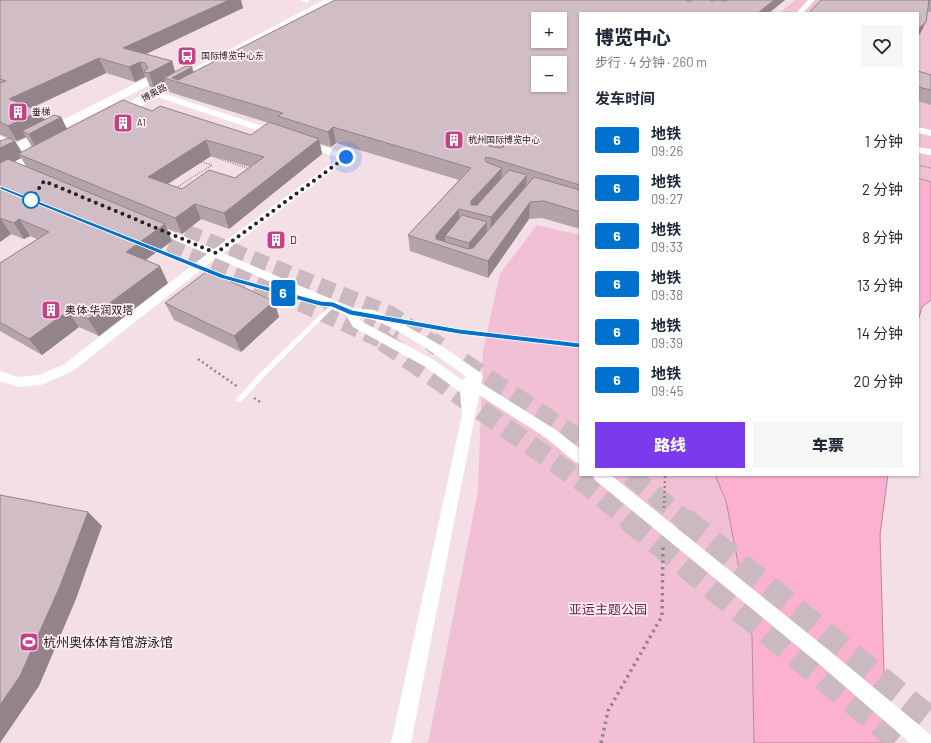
<!DOCTYPE html>
<html lang="zh">
<head>
<meta charset="utf-8">
<style>
  body { margin:0; font-family:Barlow,"Noto Sans SC",sans-serif; background:#f6f6f7; color:#1f2937; height:100vh; display:flex; flex-direction:column; font-size:15px; white-space:nowrap }
  * { box-sizing:border-box; margin:0 }
  p { font-size:13px; color:#747a83 }
  .icon { flex:none; width:22px; height:22px; fill:none; stroke:currentColor; stroke-width:2; stroke-linecap:round; stroke-linejoin:round }
  .map { position:relative; flex:1; overflow:hidden }
  .side { position:absolute; left:579px; top:12px; width:340px; height:464px; display:flex; flex-direction:column; background:#fff; border-radius:0px; box-shadow:0 1px 3px #0004 }
  .side>* { flex:none }
  .badge { padding:0 8px; border-radius:3px; font-size:14px; line-height:26px }
  .buttons { position:absolute; left:531px; top:12px; display:grid; gap:8px }
  .buttons a { display:grid; place-items:center; width:36px; height:36px; border-radius:0px; background:#fff; box-shadow:0 1px 3px #0004; font-size:20px }
  .you { position:absolute; width:20px; height:20px; margin:-10px; border:3px solid #fff; border-radius:50%; background:#1a73e8; box-shadow:0 0 0 6px #1a73e833 }
  .map>.badge { position:absolute; translate:-50% -50%; box-shadow:0 0 0 2px #fff }
  h2 { padding:0 16px; font-size:15px; line-height:36px }
  .round { display:grid; place-items:center; flex:none; width:42px; height:42px; border-radius:0px; background:#f6f6f7 }
  .summary { display:flex; align-items:center; justify-content:space-between; height:68px; padding:0 16px }
  h1 { font-size:19px; font-weight:800; line-height:30px }
  .primary-button { display:flex; gap:8px; margin-top:auto; padding:8px 16px }
  .primary-button a { flex:1; height:46px; border-radius:0px; background:#7c3aed; color:#fff; font-size:16px; font-weight:800; line-height:46px; text-align:center }
  .primary-button a+a { background:#f6f6f7; color:#1f2937 }
  ul { padding:0; list-style:none }
  li { display:flex; align-items:center; gap:12px; height:48px; padding:0 16px }
  li div { flex:1 }
  li b { display:block; font-size:15px }
  li em { font-style:normal }
  li .badge { min-width:44px; font-weight:700; text-align:center }
  .map>svg:first-child { display:block }
  .green { fill:#f1c0d4 }
  .water { fill:#fcb1d1; stroke:#bc869d }
  .lines { fill:none; stroke-linecap:round; stroke-linejoin:round }
  .street-tunnel { stroke:#cbb9c0; stroke-width:11; stroke-dasharray:11 5.5; stroke-linecap:butt }
  .secondary-tunnel-far2 { stroke:#cbb9c0; stroke-width:16; stroke-dasharray:16 8; stroke-linecap:butt }
  .secondary-tunnel-far1 { stroke:#cbb9c0; stroke-width:20; stroke-dasharray:20 10; stroke-linecap:butt }
  .secondary-tunnel { stroke:#cbb9c0; stroke-width:24; stroke-dasharray:24 12; stroke-linecap:butt }
  .path-far2 { stroke:#918389; stroke-width:1.5; stroke-dasharray:1 1.5; stroke-linecap:butt }
  .path-far1 { stroke:#918389; stroke-width:2.5; stroke-dasharray:2 3; stroke-linecap:butt }
  .path { stroke:#918389; stroke-width:3.5; stroke-dasharray:2.5 4; stroke-linecap:butt }
  .lane { fill:#fff; fill-rule:evenodd }
  .street { fill:#fff; fill-rule:evenodd }
  .secondary { fill:#fff; fill-rule:evenodd }
  .primary { fill:#fff; fill-rule:evenodd }
  .wall { fill:#b4a3a9; fill-rule:evenodd }
  .shaded-wall { fill:#92848a }
  .building { fill:#d1bdc5; stroke:#92848a; fill-rule:evenodd }
  .line { fill:#0072ce; stroke:#fff }
  .walk { stroke:#282124; stroke-width:4; stroke-dasharray:0 7.2 }
  .stop-dot { fill:#fff; stroke:#0072ce; stroke-width:2 }
  .labels { text-anchor:middle; stroke-width:3.5; stroke-linejoin:round; paint-order:stroke }
  .far-poi-label { font-size:9px; fill:#282124; stroke:#feedf4; text-anchor:start }
  .far-street-label { font-size:9px; fill:#282124; stroke:#feedf4 }
  .poi-label { font-size:11px; fill:#282124; stroke:#feedf4; text-anchor:start }
  .near-park-label { font-size:13px; fill:#731f4b; stroke:#feedf4 }
  .near-poi-label { font-size:13px; fill:#282124; stroke:#feedf4; text-anchor:start }
</style>
</head>
<body>
<div class="map">
<svg width="931" height="743" viewBox="0 0 931 743">
  <rect width="100%" height="100%" fill="#f4dfe7"/>
  <!-- green -->
  <g class="green">
    <path d="M795,0H931V182L918,178V13H780Z"/>
    <path d="M537,225L580,235V475H715L726,501L752,632L754,743H428L478,491L483,350L500,274Z"/>
  </g>
  <!-- water -->
  <g class="water">
    <path d="M918,178L931,182V300L922,307L918,321Z"/>
    <path d="M715,475H888L880,535L886,743H754L752,635L726,501Z"/>
  </g>
  <g class="lines">
    <!-- street-tunnel -->
    <path class="street-tunnel" d="M350,312L398,335"/>
    <!-- secondary-tunnel-far2 -->
    <g class="secondary-tunnel-far2">
      <path d="M163,223L391,314L432,342"/>
      <path d="M147,234L385,342"/>
    </g>
    <!-- secondary-tunnel-far1 -->
    <g class="secondary-tunnel-far1">
      <path d="M383,341L588,486L629,520"/>
      <path d="M431,341L439,347"/>
      <path d="M462,362L580,440"/>
      <path d="M630,475L685,520"/>
    </g>
    <!-- secondary-tunnel -->
    <g class="secondary-tunnel">
      <path d="M628,519L902,743"/>
      <path d="M684,519L931,719"/>
    </g>
    <!-- path-far2 -->
    <g class="path-far2">
      <path d="M211,156L250,169"/>
      <path d="M918,165L931,168"/>
      <path d="M174,189L212,165L201,162"/>
    </g>
    <!-- path-far1 -->
    <g class="path-far1">
      <path d="M198,359L238,387"/>
      <path d="M254,398L262,403"/>
      <path d="M664,508L665,475"/>
    </g>
    <!-- path -->
    <path class="path" d="M601,743L608,711L662,616L663,547"/>
    <!-- lane -->
    <path class="lane" d="M333,303L336,305L263,378L241,402H237L236,400L237,398L259,374L331,304Z"/>
    <!-- street -->
    <g class="street">
      <path d="M300,0H308L309,1L306,3Z"/>
      <path d="M808,0H815L803,13H796Z"/>
      <path d="M151,91H157L280,132L281,134L277,137L151,95Z"/>
      <path d="M918,127L931,130V136L918,133Z"/>
      <path d="M305,140L349,155L351,157L223,253L352,308L374,310L401,323L440,345L481,373L483,377L481,383L556,430L580,449V464L575,462L546,438L479,395L411,743H391L462,415L460,392L424,366L353,327L346,315L216,258L73,371L41,385L18,387L0,381V371L18,377L39,375L63,365L207,254L149,229L148,227L149,225H157L214,249L339,158L302,145L301,143L302,141ZM359,317C387,318 442,359 466,377L462,380L434,360L361,321Z"/>
      <path d="M918,147L931,149V155L918,153Z"/>
      <path d="M593,475H611L831,652L931,735V743H910L819,664L595,480Z"/>
    </g>
    <!-- secondary -->
    <path class="secondary" d="M0,136L42,153L44,156L42,159H34L0,144Z"/>
    <!-- primary -->
    <g class="primary">
      <path d="M324,0H336L116,120H106L105,117L106,114Z"/>
      <path d="M146,78L150,79L152,82L150,85L0,161V152Z"/>
      <path d="M38,152L43,153L45,156L43,159L0,175V166Z"/>
    </g>
  </g>
  <!-- wall -->
  <g class="wall">
    <path d="M0,0H241L243,8L146,54L172,61L175,72H193L335,0H785L769,13H580V229L542,218L529,219L488,278L410,251L408,235L459,180L336,143L331,147L320,144L322,154L229,229L201,219L182,234L166,227L172,241L146,260L168,283L99,336L79,327L42,355L0,331V263L37,239L30,236L24,239L11,234L0,242V140L1,141L8,138L1,135H0ZM106,73L135,82L145,77H146L150,87L154,88L165,82L169,92L269,123L251,135L152,111L67,129L61,117L45,120L32,108ZM26,137L32,147L22,152L14,140L17,141ZM211,156L250,167L235,178L182,189L168,184ZM21,158L26,166L14,162Z"/>
    <path d="M821,0H931V11L930,12H927L920,34Z"/>
    <path d="M918,71L931,75V105L918,101Z"/>
    <path d="M274,301L279,317L241,352L174,320L165,303Z"/>
  </g>
  <!-- shaded-wall -->
  <g class="shaded-wall">
    <path d="M229,0H241L243,8L129,62L123,48Z"/>
    <path d="M774,0H785L769,13H758Z"/>
    <path d="M926,22L920,34L918,35V29Z"/>
    <path d="M99,58L106,73L17,114L9,99Z"/>
    <path d="M172,61L176,75L192,67L197,82L190,85L164,78L165,82L154,88L149,73Z"/>
    <path d="M140,62L145,77L135,82L129,67Z"/>
    <path d="M40,111L47,124L61,117L69,133L37,150L29,134L22,131L26,137L17,141L8,126Z"/>
    <path d="M333,127L336,143L331,147L328,132Z"/>
    <path d="M319,139L322,154L229,229L224,213Z"/>
    <path d="M0,140L4,146L15,141L24,156L18,154L21,158L0,169Z"/>
    <path d="M206,140L211,156L155,192L148,177Z"/>
    <path d="M502,168L501,184L471,212V201Z"/>
    <path d="M527,175L525,191L490,233L491,217Z"/>
    <path d="M530,202L529,219L488,278V261Z"/>
    <path d="M195,204L201,219L182,234L175,218Z"/>
    <path d="M459,209V226L445,236V242L436,244V235Z"/>
    <path d="M0,218L11,234L0,242Z"/>
    <path d="M19,219L30,236L24,239L14,223Z"/>
    <path d="M487,222L486,239L469,254V243Z"/>
    <path d="M165,224L172,241L134,268L126,252Z"/>
    <path d="M160,266L168,283L99,336L88,319Z"/>
    <path d="M274,301L279,317L241,352L234,336Z"/>
    <path d="M68,311L79,327L42,355L29,339Z"/>
    <path d="M88,512L102,526L76,599L39,686L0,743V705Z"/>
  </g>
  <!-- building -->
  <g class="building">
    <path d="M0,0H229L123,48L172,61L149,73L144,72L148,68L145,63L140,62L129,67L99,58L9,99L40,111L8,126L0,122V83L6,81L0,79Z"/>
    <path d="M335,0H686V1H691L692,0H711V1H715L716,0L726,1L727,0H774L758,13H580V185L491,158L486,157L485,159L486,162L502,168L471,201V205H477L509,170L527,175L491,217L459,209L436,235V239L468,249L473,248L534,177L580,190V212L544,201L530,202L488,261L408,235L471,168L333,127L328,132L278,116L283,113L164,78L186,66L192,67L172,78L178,80ZM538,19H560V41H538ZM538,63H560V85H538ZM488,141H492L503,145L504,147L500,148L489,146Z"/>
    <path d="M821,0H931H929L926,22L918,29V13H809Z"/>
    <path d="M918,71L931,75V90L918,87Z"/>
    <path d="M123,100L152,111L160,106L251,135L269,122L319,139L224,213L195,204L175,218L18,154ZM206,140L264,157L235,178L209,170L182,189L148,177Z"/>
    <path d="M54,115L61,117L29,134L22,131Z"/>
    <path d="M9,138L15,141L0,148V141Z"/>
    <path d="M8,159L165,224L126,252L160,266L88,319L68,311L29,339L0,322V263L49,232L19,219L14,223L0,218V163Z"/>
    <path d="M462,215L487,222L469,243L445,236Z"/>
    <path d="M207,271L274,301L234,336L165,303Z"/>
    <path d="M0,495L88,512L60,586L20,676L0,705Z"/>
  </g>
  <!-- line -->
  <path class="line" d="M0,186L225,275L320,301L333,302L352,310L459,329L580,343L584,346L580,348L459,334L350,315L332,307L320,306L220,278L0,189Z"/>
  <g class="lines">
    <!-- walk -->
    <path class="walk" d="M31,200L44,181L216,253L346,157"/>
  </g>
  <!-- icons -->
  <defs>
    <g id="bus-square" transform="scale(1)"><rect x="-9" y="-9" width="18" height="18" rx="4" fill="#c64287" stroke="#feedf4"/><path d="M-5-6H5V4H4V6H2V4H-2V6H-4V4H-5ZM-3.5-4V0h7V-4ZM-3.5 1.2v1.5H-2V1.2ZM2 1.2v1.5H3.5V1.2Z" fill="#fff"/></g>
    <g id="building-square" transform="scale(1)"><rect x="-9" y="-9" width="18" height="18" rx="4" fill="#c64287" stroke="#feedf4"/><path d="M-4-6H4V6H1V3H-1V6H-4ZM-2.5-4.3h1.7v1.8h-1.7ZM.8-4.3h1.7v1.8H.8ZM-2.5-1h1.7V.8h-1.7ZM.8-1h1.7V.8H.8Z" fill="#fff"/></g>
    <g id="stadium-square" transform="scale(1)"><rect x="-9" y="-9" width="18" height="18" rx="4" fill="#c64287" stroke="#feedf4"/><path d="M0-5a6.5 5 0 1 0 0 10a6.5 5 0 1 0 0-10ZM-3.5-1.8h7v3.6h-7Z" fill="#fff"/></g>
  </defs>
  <g fill-rule="evenodd">
    <use href="#bus-square" x="187" y="56"/>
    <use href="#building-square" x="18" y="112"/>
    <use href="#building-square" x="123" y="123"/>
    <use href="#building-square" x="454" y="140"/>
    <use href="#building-square" x="276" y="240"/>
    <use href="#building-square" x="51" y="310"/>
    <use href="#stadium-square" x="29" y="642"/>
  </g>
  <!-- markers -->
  <circle class="stop-dot" cx="31" cy="200" r="8"/>
  <g class="labels">
    <!-- far-poi labels -->
    <g class="far-poi-label">
      <text x="201" y="59">国际博览中心东</text>
      <text x="32" y="115">垂梯</text>
      <text x="137" y="126">A1</text>
      <text x="468" y="143">杭州国际博览中心</text>
    </g>
    <!-- far-street labels -->
    <g class="far-street-label">
      <text transform="translate(154 93) rotate(-28)" y="3">博奥路</text>
    </g>
    <!-- poi labels -->
    <g class="poi-label">
      <text x="290" y="244">D</text>
      <text x="65" y="314">奥体·华润双塔</text>
    </g>
    <!-- near-park labels -->
    <g class="near-park-label">
      <text x="608" y="614">亚运主题公园</text>
    </g>
    <!-- near-poi labels -->
    <g class="near-poi-label">
      <text x="43" y="647">杭州奥体体育馆游泳馆</text>
    </g>
  </g>
</svg>
<div class="buttons">
<a>+</a>
<a>−</a>
</div>
<div class="you" style="left:346px;top:157px"></div>
<b class="badge" style="left:283px;top:293px;background:#0072ce;color:#fff">6</b>
<section class="side">
<div class="summary"><div><h1>博览中心</h1><p>步行 · 4 分钟 · 260 m</p></div><a class="round"><svg class="icon" aria-label="heart" viewBox="0 0 24 24"><path d="M12 20l-8-8c-3-5 5-10 8-4 3-6 11-1 8 4z"/></svg></a></div>
<h2>发车时间</h2>
<ul>
<li><span class="badge" style="background:#0072ce;color:#fff">6</span><div><b>地铁</b><p>09:26</p></div><em>1 分钟</em></li>
<li><span class="badge" style="background:#0072ce;color:#fff">6</span><div><b>地铁</b><p>09:27</p></div><em>2 分钟</em></li>
<li><span class="badge" style="background:#0072ce;color:#fff">6</span><div><b>地铁</b><p>09:33</p></div><em>8 分钟</em></li>
<li><span class="badge" style="background:#0072ce;color:#fff">6</span><div><b>地铁</b><p>09:38</p></div><em>13 分钟</em></li>
<li><span class="badge" style="background:#0072ce;color:#fff">6</span><div><b>地铁</b><p>09:39</p></div><em>14 分钟</em></li>
<li><span class="badge" style="background:#0072ce;color:#fff">6</span><div><b>地铁</b><p>09:45</p></div><em>20 分钟</em></li>
</ul>
<div class="primary-button"><a>路线</a><a>车票</a></div>
</section>
</div>
</body>
</html>
